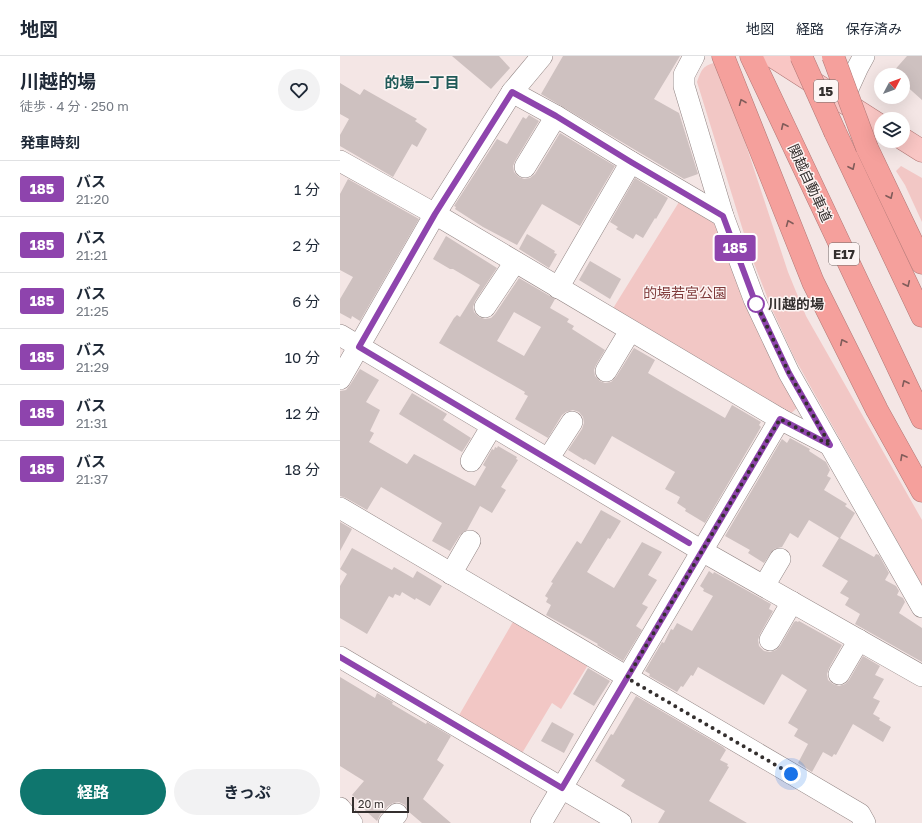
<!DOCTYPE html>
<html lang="ja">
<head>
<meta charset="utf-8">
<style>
  body { margin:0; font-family:"Golos Text","Noto Sans JP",sans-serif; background:#f2f2f3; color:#1f2937; height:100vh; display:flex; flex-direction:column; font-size:15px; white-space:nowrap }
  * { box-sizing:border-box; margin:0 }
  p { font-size:13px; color:#747a83 }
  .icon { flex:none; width:22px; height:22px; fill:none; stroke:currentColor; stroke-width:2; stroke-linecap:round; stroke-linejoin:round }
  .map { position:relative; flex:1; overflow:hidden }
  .sheet { display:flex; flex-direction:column; background:#fff; width:340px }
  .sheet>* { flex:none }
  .badge { padding:0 8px; border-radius:3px; font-size:14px; line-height:26px }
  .needle { width:26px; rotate:49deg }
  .tools { position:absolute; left:534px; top:12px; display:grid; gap:8px }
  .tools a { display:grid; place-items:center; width:36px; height:36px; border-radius:50%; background:#fff; box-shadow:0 4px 16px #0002; font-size:20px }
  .scale { position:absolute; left:12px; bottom:10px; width:57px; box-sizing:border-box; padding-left:4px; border:2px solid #342f2e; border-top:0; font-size:11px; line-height:14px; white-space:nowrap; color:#342f2e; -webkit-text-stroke:3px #fdf5f4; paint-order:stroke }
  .you { position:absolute; width:20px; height:20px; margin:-10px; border:3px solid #fff; border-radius:50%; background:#1a73e8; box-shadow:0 0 0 6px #1a73e833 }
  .map>.badge { position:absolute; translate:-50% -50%; box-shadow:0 0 0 2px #fff }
  h2 { padding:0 20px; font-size:15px; line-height:36px }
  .round { display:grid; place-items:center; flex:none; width:42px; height:42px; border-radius:21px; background:#f2f2f3 }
  .summary { display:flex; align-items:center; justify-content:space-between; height:68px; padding:0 20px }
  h1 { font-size:19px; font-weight:700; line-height:30px }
  .button { display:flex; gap:8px; margin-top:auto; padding:8px 20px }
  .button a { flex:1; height:46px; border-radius:24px; background:#0f766e; color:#fff; font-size:16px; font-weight:700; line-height:46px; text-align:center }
  .button a+a { background:#f2f2f3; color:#1f2937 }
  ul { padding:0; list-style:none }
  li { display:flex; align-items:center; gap:12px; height:56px; padding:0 20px; border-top:1px solid #e0e1e3 }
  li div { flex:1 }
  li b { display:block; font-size:15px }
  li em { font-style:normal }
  li .badge { min-width:44px; font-weight:700; text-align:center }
  header { display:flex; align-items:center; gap:24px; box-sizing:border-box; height:56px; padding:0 20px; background:#fff; border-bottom:1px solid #e0e1e3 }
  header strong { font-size:19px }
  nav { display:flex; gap:22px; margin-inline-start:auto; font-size:14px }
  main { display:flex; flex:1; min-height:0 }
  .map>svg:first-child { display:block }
  .green { fill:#f2c7c5 }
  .building { fill:#cec1c0; fill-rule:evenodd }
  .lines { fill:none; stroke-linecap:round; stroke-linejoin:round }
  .minor-casing { stroke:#928584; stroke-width:22 }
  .major-casing { stroke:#b17876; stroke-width:23 }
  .highway-casing { stroke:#b17876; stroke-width:23 }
  .path { stroke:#8b8281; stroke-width:2.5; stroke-dasharray:2 3; stroke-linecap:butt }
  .minor { stroke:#fff; stroke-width:21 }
  .major { stroke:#f9c6c4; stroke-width:22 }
  .highway { stroke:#f5a09c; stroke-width:22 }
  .highway-bridge-casing { stroke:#b17876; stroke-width:23; stroke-linecap:butt }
  .highway-bridge { stroke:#f5a09c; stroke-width:22 }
  .oneway { stroke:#815c5a }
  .line-casing { stroke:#fff; stroke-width:9 }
  .line { stroke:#8e44ad; stroke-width:6 }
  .walk { stroke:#342f2e; stroke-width:4; stroke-dasharray:0 7.2 }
  .stop-dot { fill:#fff; stroke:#8e44ad; stroke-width:2 }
  .labels { text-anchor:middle; stroke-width:3; stroke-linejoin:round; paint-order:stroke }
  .shield { fill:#fdf5f4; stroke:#706a69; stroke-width:1 }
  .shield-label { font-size:13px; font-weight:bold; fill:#342f2e }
  .street-label { font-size:14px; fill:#342f2e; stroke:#fdf5f4 }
  .park-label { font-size:14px; fill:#7e3939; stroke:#fdf5f4 }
  .stop-label { font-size:14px; font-weight:bold; fill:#342f2e; stroke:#fdf5f4; text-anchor:start }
  .neighbourhood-label { font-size:15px; font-weight:bold; fill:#205a58; stroke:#fdf5f4 }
</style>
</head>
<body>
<header>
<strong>地図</strong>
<nav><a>地図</a><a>経路</a><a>保存済み</a></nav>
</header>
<main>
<section class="sheet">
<div class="summary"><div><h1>川越的場</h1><p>徒歩 · 4 分 · 250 m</p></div><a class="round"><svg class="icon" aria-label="heart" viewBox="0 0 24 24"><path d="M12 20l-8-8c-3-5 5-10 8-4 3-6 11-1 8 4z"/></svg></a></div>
<h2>発車時刻</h2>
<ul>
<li><span class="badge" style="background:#8e44ad;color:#fff">185</span><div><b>バス</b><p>21:20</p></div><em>1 分</em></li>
<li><span class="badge" style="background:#8e44ad;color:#fff">185</span><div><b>バス</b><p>21:21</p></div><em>2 分</em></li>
<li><span class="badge" style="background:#8e44ad;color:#fff">185</span><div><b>バス</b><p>21:25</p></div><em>6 分</em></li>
<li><span class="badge" style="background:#8e44ad;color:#fff">185</span><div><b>バス</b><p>21:29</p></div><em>10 分</em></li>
<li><span class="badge" style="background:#8e44ad;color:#fff">185</span><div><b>バス</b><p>21:31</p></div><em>12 分</em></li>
<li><span class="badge" style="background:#8e44ad;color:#fff">185</span><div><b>バス</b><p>21:37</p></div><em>18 分</em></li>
</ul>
<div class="button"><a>経路</a><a>きっぷ</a></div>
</section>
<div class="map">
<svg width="582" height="767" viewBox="0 0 582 767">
  <rect width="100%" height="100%" fill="#f4e6e5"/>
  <!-- green -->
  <g class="green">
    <path d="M377,6L404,83L448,216L466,260L582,464V530L454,301L431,251L410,197L357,26C362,13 362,10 377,6Z"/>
    <path d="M561,110L582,122V166L565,129L556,115Z"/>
    <path d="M339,146L375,168L381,174L403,245L457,352L448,360L272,254Z"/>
    <path d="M174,564L248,609L221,653L212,647L181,699L118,661Z"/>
  </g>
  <!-- building -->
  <g class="building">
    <path d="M112,0H159L170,12L151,33Z"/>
    <path d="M223,0H340L314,43L339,57L358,118L344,123L201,38Z"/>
    <path d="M567,0H582V44L563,27V19H554L552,17Z"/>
    <path d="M0,27L20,39L24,33L31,37L77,63L75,65L87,73L77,91L72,88L53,121L0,90V79L9,63L0,58Z"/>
    <path d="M189,59L199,65L175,105L173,110L174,116L179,121L184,123L190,122L195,118L220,77L275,110L240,170L202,148L177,189L143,171L115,153L116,151L114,150L157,83L167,88L183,61L186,63Z"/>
    <path d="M295,122L328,142L316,163L315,162L303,182L296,178L293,183L276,173L278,171L270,166Z"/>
    <path d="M8,123L79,163L20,265L12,260L11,263L0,257V243L13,221L0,214V138Z"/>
    <path d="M187,178L215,195L214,197L217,198L209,212L179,193Z"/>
    <path d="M106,180L157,212L135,245L133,251L134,256L139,261L145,263L151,262L155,258L179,222L215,243L210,252L229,263L227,266L234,270L232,273L265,294L256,309L254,314L255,320L260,325L265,327L271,326L276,321L294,292L315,304L308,317L335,333L385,362L392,349L421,366L419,369L421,371L365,467L345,455L346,453L337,447L340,441L325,433L335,416L272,380L255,409L245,403L244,404L228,394L242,373L244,367L243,361L239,356L233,354L226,356L222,359L208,382L175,363L188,340L184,338L185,336L99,287L114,262L117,259L120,261L140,229L113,213H110L93,203ZM174,256L201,271L184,300L157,285Z"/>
    <path d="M250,205L281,223L270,243L239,224Z"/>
    <path d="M20,313L39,324L26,346L40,354L30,375L34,377L29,386L67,408L74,398L135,430L146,411L143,409L152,393L154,394L155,391L157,392L158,390L177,401L176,403L178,404L161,431L166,434L152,457L140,450L127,474L120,479L110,495L92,485L102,467L41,431L27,454L6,442L0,440V335L6,334L10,329Z"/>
    <path d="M72,337L107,358L103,364L131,382L122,396L59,358Z"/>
    <path d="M450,382L470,393L469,395L486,406L490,414L487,420L491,422L484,434L507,448L505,450L515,457L500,482L534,501L536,498L539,499L549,517L545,524L556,530L559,535L557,539L563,542L565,546L559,557L582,572V606L515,568L520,558L505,549L509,542L500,537L508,525L482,510L499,482L469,464L458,482L450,477L442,491L434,493L424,507L408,497L410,494L385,480L442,383L447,387Z"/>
    <path d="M261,454L281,465L270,483L268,482L247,516L274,532L302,486L322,496L308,519L317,524L302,548L308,551L296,570L302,574L283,605L257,589L258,588L206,559L211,549L206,546L208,542L205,540L213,527L211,526L237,485L241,488Z"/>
    <path d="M0,466L12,473L0,495Z"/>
    <path d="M12,492L52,514L54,511L73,522L77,515L102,530L90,550L76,542L75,544L62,536L60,540L55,538L53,542L49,540L27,578L0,562V530L7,518L0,513Z"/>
    <path d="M369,515L373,518L374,516L431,548L429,553L433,555L420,578L418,584L419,590L424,595L430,596L436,594L440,590L454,566L456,565L458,566L459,565L502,589L489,612L487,618L488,624L493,628L499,630L505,628L509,624L523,600L540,610L535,619L544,623L533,642L540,645L533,658L540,662L539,664L551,671L543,686L513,668L496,699L494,698L492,701L483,696L472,716L458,707L468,688L454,680L458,673L448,667L467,634L442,618L424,649L358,611L353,620L351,619L343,631L341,630L337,636L309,620L310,618L305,615L322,586L324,587L331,573L333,574L337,567L352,575L373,540L363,535L364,533L360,530Z"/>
    <path d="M248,612L270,625L254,650L233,638Z"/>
    <path d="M0,621L35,642L37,637L53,646L52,648L86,668L87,666L111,680L97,704L104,709L83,743L111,767H82L69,756L65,749L59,746L53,747L48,750L40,759L37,765L27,756L22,751L24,749L12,739L24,725L0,710Z"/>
    <path d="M296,640L383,691L386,694L380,704L388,708L387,710L389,711L369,745L407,767H318L325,755L281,730L285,724L255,705L271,678L273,679Z"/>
    <path d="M212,666L234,678L224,697L201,685Z"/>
  </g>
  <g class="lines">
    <!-- minor casing -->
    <g class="minor-casing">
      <g id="minor">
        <path d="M354,0L344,19V30L383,160L414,243L449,317L582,551"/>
        <path d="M172,36L216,60L291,106L383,160"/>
        <path d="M502,46L518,11L524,0"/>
        <path d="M0,105L95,158L440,363L490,389"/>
        <path d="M185,111L216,60"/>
        <path d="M218,232L291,106"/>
        <path d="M145,251L175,206"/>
        <path d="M0,279L362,495L582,620"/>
        <path d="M266,315L290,275"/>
        <path d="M0,323L95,158L172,36L202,0"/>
        <path d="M208,403L232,366"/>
        <path d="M131,405L152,370"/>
        <path d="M0,452L520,758L525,767"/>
        <path d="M111,518L130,485"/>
        <path d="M424,530L440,503"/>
        <path d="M430,584L452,546"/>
        <path d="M0,601L281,767"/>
        <path d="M499,618L519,584"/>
        <path d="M0,752L12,767"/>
        <path d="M49,767L57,758"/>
        <path d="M201,767L440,363"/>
      </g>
    </g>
    <!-- major casing -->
    <g class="major-casing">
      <g id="major">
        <path d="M432,0L541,70"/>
        <path d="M563,83L582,95"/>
      </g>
    </g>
    <!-- highway casing -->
    <g class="highway-casing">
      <g id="highway">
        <path d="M383,0L473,226L537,354L582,435"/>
        <path d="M411,0L582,362"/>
        <path d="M495,76L582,260"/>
        <path d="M527,92L582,207"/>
      </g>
    </g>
    <!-- path -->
    <path class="path" d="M438,246L456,254L462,252"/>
    <!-- minor -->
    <use href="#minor" class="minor"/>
    <!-- major -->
    <use href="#major" class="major"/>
    <!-- highway -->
    <use href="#highway" class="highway"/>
    <!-- highway-bridge casing -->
    <g class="highway-bridge-casing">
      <g id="highway-bridge">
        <path d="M461,0L495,76"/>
        <path d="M493,0L527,92"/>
      </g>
    </g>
    <!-- highway-bridge -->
    <use href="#highway-bridge" class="highway-bridge"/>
  </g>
  <!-- one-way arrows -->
  <defs><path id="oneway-chevron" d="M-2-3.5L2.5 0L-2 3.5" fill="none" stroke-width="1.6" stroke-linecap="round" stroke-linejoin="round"/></defs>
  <g class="oneway">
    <use href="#oneway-chevron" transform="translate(402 46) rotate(-112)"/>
    <use href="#oneway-chevron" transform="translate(444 70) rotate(-115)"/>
    <use href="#oneway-chevron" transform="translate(512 111) rotate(65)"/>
    <use href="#oneway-chevron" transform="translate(550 140) rotate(65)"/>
    <use href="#oneway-chevron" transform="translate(449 167) rotate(-112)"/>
    <use href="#oneway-chevron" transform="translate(567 228) rotate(65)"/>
    <use href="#oneway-chevron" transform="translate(503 286) rotate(-116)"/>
    <use href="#oneway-chevron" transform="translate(565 327) rotate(-115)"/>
    <use href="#oneway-chevron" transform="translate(563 401) rotate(-119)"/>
  </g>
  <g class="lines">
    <!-- line casing -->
    <g class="line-casing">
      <path id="line" d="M0,601L222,732L440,363L490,389L449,317L414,243L383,160L291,106L216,60L172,36L95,158L19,291L349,487"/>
    </g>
    <!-- line -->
    <use href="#line" class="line"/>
    <!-- walk -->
    <path class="walk" d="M416,248L414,243L449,317L490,389L440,363L287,622L451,718"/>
  </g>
  <!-- markers -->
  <circle class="stop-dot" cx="416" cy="248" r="8"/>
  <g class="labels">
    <!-- shield labels -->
    <g class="shield">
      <rect x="474" y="24" width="24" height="22" rx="3"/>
      <rect x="489" y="187" width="30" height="22" rx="3"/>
    </g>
    <g class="shield-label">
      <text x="486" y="40">15</text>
      <text x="504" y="203">E17</text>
    </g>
    <!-- street labels -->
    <g class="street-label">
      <text transform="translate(470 127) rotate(65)" y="5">関越自動車道</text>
    </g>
    <!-- park labels -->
    <g class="park-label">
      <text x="345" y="242">的場若宮公園</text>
    </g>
    <!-- stop labels -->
    <g class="stop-label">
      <text x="428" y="253">川越的場</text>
    </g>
    <!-- neighbourhood labels -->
    <g class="neighbourhood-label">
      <text x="82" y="32">的場一丁目</text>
    </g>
  </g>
</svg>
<div class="tools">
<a><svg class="needle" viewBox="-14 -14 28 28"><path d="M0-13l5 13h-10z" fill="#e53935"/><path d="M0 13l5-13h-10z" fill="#747a83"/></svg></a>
<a><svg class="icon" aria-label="layers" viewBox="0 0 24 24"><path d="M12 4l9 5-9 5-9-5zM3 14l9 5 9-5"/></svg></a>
</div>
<div class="scale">20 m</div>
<div class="you" style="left:451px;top:718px"></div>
<b class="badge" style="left:395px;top:192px;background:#8e44ad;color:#fff">185</b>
</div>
</main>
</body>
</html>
